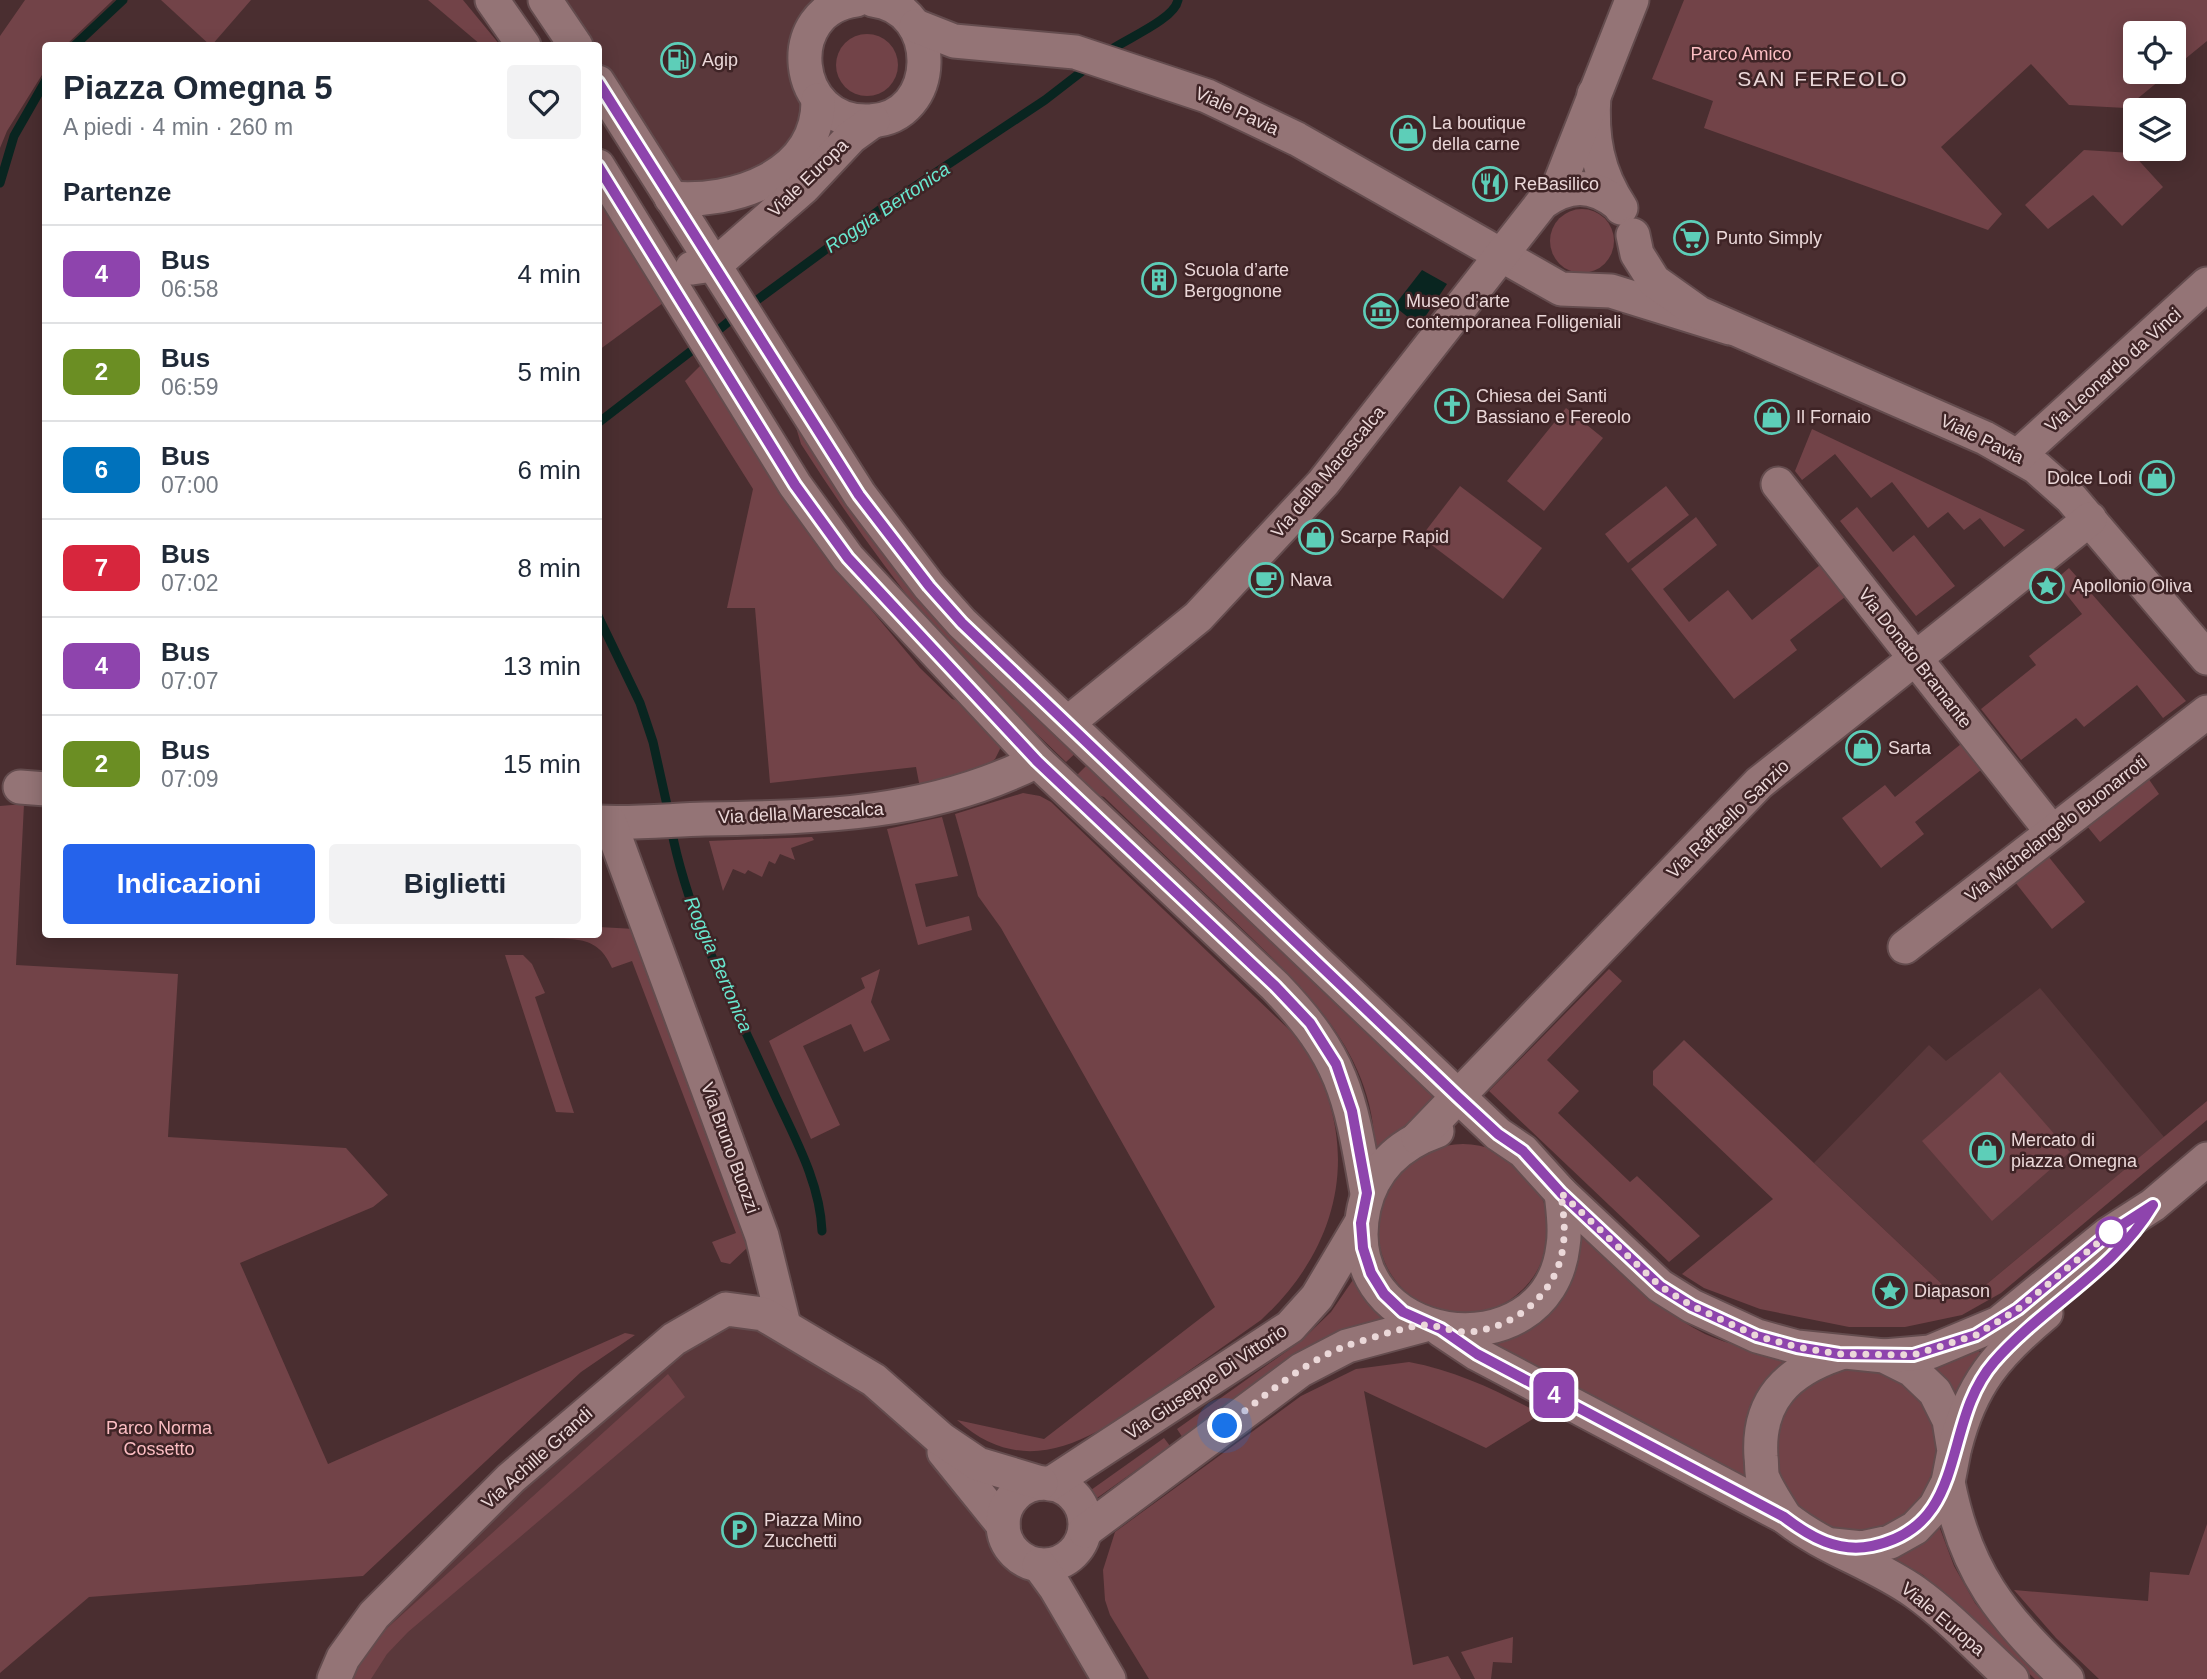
<!DOCTYPE html>
<html lang="it">
<head>
<meta charset="utf-8">
<style>
  body { margin:0; font-family:Helvetica,sans-serif; background:#f2f2f3; color:#1f2937; height:100vh; display:flex; flex-direction:column; font-size:26px; white-space:nowrap }
  * { box-sizing:border-box; margin:0 }
  p { font-size:23px; color:#747a83 }
  .icon { flex:none; width:38px; height:38px; fill:none; stroke:currentColor; stroke-width:2; stroke-linecap:round; stroke-linejoin:round }
  .map { position:relative; flex:1; overflow:hidden }
  .details { position:absolute; left:42px; top:42px; width:560px; height:896px; display:flex; flex-direction:column; background:#fff; border-radius:7px; box-shadow:0 4px 18px #0003 }
  .details>* { flex:none }
  .badge { padding:0 14px; border-radius:10px; font-size:24px; line-height:46px }
  .controls { position:absolute; left:2123px; top:21px; display:grid; gap:14px }
  .controls a { display:grid; place-items:center; width:63px; height:63px; border-radius:7px; background:#fff; box-shadow:0 4px 18px #0003; font-size:35px }
  .you { position:absolute; width:35px; height:35px; margin:-18px; border:5px solid #fff; border-radius:50%; background:#1a73e8; box-shadow:0 0 0 10px #1a73e833 }
  .map>.badge { position:absolute; translate:-50% -50%; box-shadow:0 0 0 4px #fff }
  h2 { padding:0 21px; font-size:26px; line-height:63px }
  .round { display:grid; place-items:center; flex:none; width:74px; height:74px; border-radius:7px; background:#f2f2f3 }
  .head { display:flex; align-items:center; justify-content:space-between; height:119px; padding:0 21px }
  h1 { font-size:33px; font-weight:800; line-height:52px }
  .primary-button { display:flex; gap:14px; margin-top:auto; padding:14px 21px }
  .primary-button a { flex:1; height:80px; border-radius:7px; background:#2563eb; color:#fff; font-size:28px; font-weight:800; line-height:80px; text-align:center }
  .primary-button a+a { background:#f2f2f3; color:#1f2937 }
  ul { padding:0; list-style:none }
  li { display:flex; align-items:center; gap:21px; height:98px; padding:0 21px; border-top:2px solid #e0e1e3 }
  li div { flex:1 }
  li b { display:block; font-size:26px }
  li em { font-style:normal }
  li .badge { min-width:77px; font-weight:700; text-align:center }
  .map>svg:first-child { display:block }
  .built { fill:#5a383b }
  .green { fill:#724348 }
  .water { fill:#092520 }
  .lines { fill:none; stroke-linecap:round; stroke-linejoin:round }
  .stream { stroke:#092520; stroke-width:9 }
  .minor-casing { stroke:#644c4e; stroke-width:37 }
  .minor { stroke:#947476; stroke-width:33 }
  .line-casing { stroke:#fff; stroke-width:16 }
  .line { stroke:#8e44ad; stroke-width:10 }
  .walk { stroke:#ebd8d9; stroke-width:7; stroke-dasharray:0 12.6 }
  .stop-dot { fill:#fff; stroke:#8e44ad; stroke-width:3.5 }
  .labels { text-anchor:middle; stroke-width:5; stroke-linejoin:round; paint-order:stroke }
  .park-label { font-size:18px; fill:#fcbec3; stroke:#3f2426 }
  .poi-label { font-size:18px; fill:#ebd8d9; stroke:#3f2426; text-anchor:start }
  .street-label { font-size:18px; fill:#ebd8d9; stroke:#3f2426 }
  .water-label { font-size:19px; font-style:italic; fill:#69e7cf; stroke:#3f2426 }
  .quarter-label { font-size:21px; letter-spacing:2px; fill:#ebd8d9; stroke:#3f2426 }
</style>
</head>
<body>
<div class="map">
<svg width="2207" height="1679" viewBox="0 0 2207 1679">
  <rect width="100%" height="100%" fill="#4a2e30"/>
  <!-- built -->
  <g class="built">
    <path d="M549,0H835L827,3L814,101L784,163L686,197L599,76L598,46L580,45Z"/>
    <path d="M2040,988L2164,1137L1988,1283L1979,1289L1961,1294L1945,1287L1814,1163L1929,1045L1946,1061Z"/>
    <path d="M724,1313L872,1383L999,1526L1002,1543L1014,1557L1034,1569L1106,1679H338L376,1618Z"/>
  </g>
  <!-- green -->
  <g class="green">
    <path d="M25,0H113L66,45L46,46L45,70L7,131L0,148V36Z"/>
    <path d="M161,0H251L211,46Z"/>
    <path d="M428,0H463L500,45H481Z"/>
    <path d="M1684,0H2207V41L2174,68V33H2135V72H2170L2126,108L2069,105L2031,64L1941,147L2002,214L1988,230L1704,128L1713,101L1652,79Z"/>
    <circle cx="867" cy="65" r="31"/>
    <path d="M2084,150L2132,153L2163,187L2122,226L2093,195L2048,229L2025,205Z"/>
    <path d="M599,201L663,303L599,350H598Z"/>
    <circle cx="1582" cy="241" r="32"/>
    <path d="M702,364L818,542L857,593L920,668L952,699L968,704L999,738L1000,749L995,759L986,766L920,788L916,767L770,783L755,608H727L753,489L685,381Z"/>
    <path d="M1566,408L1603,438L1544,511L1507,481Z"/>
    <path d="M795,424L1079,750L1066,762L985,684C970,658 946,643 927,620C881,564 840,505 801,444Z"/>
    <path d="M1812,429L2025,530L2004,547L1980,518L1964,530L1948,512L1928,528L1892,482L1871,498L1835,454L1802,480L1795,471Z"/>
    <path d="M1460,486L1542,548L1503,599L1421,537Z"/>
    <path d="M1666,486L1689,515L1628,563L1605,534Z"/>
    <path d="M1857,507L1893,552L1914,535L1955,586L1916,616L1840,521Z"/>
    <path d="M1696,517L1717,545L1663,589L1689,622L1728,590L1752,620L1820,565L1845,597L1790,640L1797,650L1734,699L1631,569Z"/>
    <path d="M2069,568L2186,701L2163,718L2137,685L2084,727L2076,718L2021,760L1981,709L2036,665L2029,656L2082,614L2055,580Z"/>
    <path d="M1961,744L1981,770L1915,822L1924,834L1881,868L1842,818L1885,785L1895,797Z"/>
    <path d="M1092,760L1437,1094L1380,1155H1375C1376,1050 1300,985 1231,918C1188,878 1146,837 1104,797L1095,794L1077,775Z"/>
    <path d="M2148,778L2159,794L2100,842L2087,826Z"/>
    <path d="M1023,793L1040,796L1051,802L1300,1040C1363,1137 1346,1242 1261,1320C1228,1343 1195,1367 1161,1390C1097,1435 1029,1485 957,1420L1044,1439L1215,1307L1001,928L978,896L955,814Z"/>
    <path d="M24,804L16,965L178,974L168,1137L346,1148L388,1195L373,1207L240,1263L328,1464L625,1333L635,1335L581,1372L363,1576L89,1597L0,1673V806Z"/>
    <path d="M942,817L958,876L915,884L926,927L969,916L972,930L918,945L887,829Z"/>
    <path d="M812,837L814,840L791,848L795,860L780,854L775,864L769,861L762,877L748,870L745,874L733,869L723,891L709,841Z"/>
    <path d="M2048,856L2085,902L2052,929L2015,882Z"/>
    <path d="M599,927L635,929L749,1246L730,1264L721,1262L712,1242L736,1233L632,961L612,968C595,928 565,944 530,935L598,934Z"/>
    <path d="M505,955H523L532,964L545,993L535,997L574,1113L556,1112Z"/>
    <path d="M880,969L871,1002L890,1040L864,1052L851,1024L803,1046L840,1125L811,1139L769,1041L865,988L861,978Z"/>
    <path d="M1609,969L1622,981L1547,1060L1579,1091L1558,1113L1630,1182L1637,1176L1700,1236L1669,1262L1489,1091Z"/>
    <path d="M1684,1040L1945,1287C1961,1297 1973,1294 1988,1283L2207,1101V1120L2001,1293L1962,1315L1905,1327H1849L1760,1309L1704,1288L1682,1274L1773,1199L1653,1085V1071Z"/>
    <path d="M2000,1072L2070,1152L1992,1221L1922,1141Z"/>
    <circle cx="1463" cy="1229" r="85"/>
    <path d="M1580,1233C1619,1270 1656,1309 1705,1334C1730,1346 1765,1350 1786,1364L1745,1480L1498,1347L1497,1340Z"/>
    <path d="M1357,1274L1392,1317L1183,1438L1177,1429L1301,1341L1331,1312Z"/>
    <path d="M1977,1350L1980,1352L1979,1357L1955,1392L1933,1373L1934,1367Z"/>
    <path d="M1409,1362C1457,1371 1498,1391 1541,1414L1486,1448L1364,1391L1413,1665L1448,1656L1461,1679H1149L1110,1615L1105,1600L1103,1570L1115,1532L1301,1396L1356,1369Z"/>
    <circle cx="1856" cy="1450" r="83"/>
    <path d="M668,1374L685,1397L408,1632L387,1654L371,1679H353L361,1661L385,1630Z"/>
    <path d="M1164,1438L1170,1446L1097,1498L1092,1497L1091,1490Z"/>
    <path d="M2207,1524V1679H2099L2056,1638L2014,1590L2148,1601L2150,1572L2189,1575Z"/>
    <path d="M1939,1526L1954,1566L1975,1603L1996,1629L2048,1679H2035L1923,1575L1887,1554Z"/>
    <path d="M1513,1637L1512,1663L1493,1662L1491,1679H1475L1461,1652Z"/>
  </g>
  <!-- water -->
  <path class="water" d="M1422,270L1447,284L1419,326L1394,306Z"/>
  <g class="lines">
    <!-- stream -->
    <g class="stream">
      <path d="M74,46L123,0"/>
      <path d="M1106,53C1125,39 1174,20 1178,0"/>
      <path d="M0,183L14,136L46,80"/>
      <path d="M749,306L878,211L1045,100L1089,66"/>
      <path d="M711,336L738,314"/>
      <path d="M598,423L699,345"/>
      <path d="M598,616L640,703L653,742L669,814"/>
      <path d="M671,828C689,921 734,1005 773,1091C793,1135 820,1181 822,1231"/>
    </g>
    <!-- minor casing -->
    <g class="minor-casing">
      <g id="minor">
        <path d="M492,0L524,46"/>
        <path d="M545,0L576,46"/>
        <path d="M856,0C781,9 791,125 870,121C941,118 942,8 873,0"/>
        <path d="M916,26L954,41L1075,52L1207,96L1297,139L1561,289L1611,291L1730,328"/>
        <path d="M598,82L860,495L929,586L962,623L1459,1097L1498,1134L1523,1151L1561,1193L1660,1286L1692,1306L1757,1336L1797,1347L1884,1356L1912,1370L1935,1392L1949,1420L1954,1451L1948,1482L1935,1507L1915,1528L1890,1542L1862,1548L1833,1545"/>
        <path d="M1594,94C1591,137 1597,172 1621,208"/>
        <path d="M598,166L795,485L848,558L1037,761L1275,986C1345,1059 1350,1097 1367,1193"/>
        <path d="M1556,193L1632,0"/>
        <path d="M671,198C733,204 819,176 818,100"/>
        <path d="M1633,235L1637,254L1654,281L1699,313L1985,438L2036,467L2071,498L2207,658"/>
        <path d="M692,268L713,265L724,257L804,187L851,137L873,121"/>
        <path d="M2019,455L2207,284"/>
        <path d="M1778,484L2052,832"/>
        <path d="M1069,722L1198,617L1323,483L1542,203C1568,184 1592,183 1618,204"/>
        <path d="M20,787L46,789"/>
        <path d="M598,822C634,824 670,820 705,819C822,817 930,815 1037,761"/>
        <path d="M610,823L762,1236L784,1325"/>
        <path d="M1905,947L2207,712"/>
        <path d="M1437,1131C1400,1144 1373,1168 1364,1208C1334,1348 1548,1376 1563,1246C1566,1228 1563,1211 1561,1193"/>
        <path d="M1418,1138L1759,783L2090,519"/>
        <path d="M1441,1330L1477,1354L1785,1517C1823,1548 1874,1563 1915,1592C1950,1617 1980,1650 2012,1679"/>
        <path d="M1884,1356L1930,1352L1999,1323L2108,1234L2153,1205L2207,1159"/>
        <path d="M1955,1447C1971,1384 1997,1354 2046,1313"/>
        <path d="M944,1452L1003,1525"/>
        <path d="M1948,1482C1966,1574 2001,1615 2067,1679"/>
        <circle cx="1044" cy="1524" r="41"/>
        <path d="M1050,1484L1290,1327L1317,1297L1361,1223"/>
        <path d="M1785,1517C1778,1505 1768,1491 1763,1478C1761,1472 1762,1463 1761,1457C1757,1400 1788,1371 1838,1354"/>
        <path d="M1085,1531L1301,1370L1347,1346L1425,1325"/>
        <path d="M1039,1565L1055,1587L1109,1679"/>
        <path d="M334,1679L343,1658L374,1615L511,1478L674,1339L726,1309L763,1314L874,1380L941,1439L978,1464L1041,1483"/>
      </g>
    </g>
    <!-- minor -->
    <use href="#minor" class="minor"/>
  </g>
  <g class="lines">
    <!-- line casing -->
    <g class="line-casing">
      <path id="line" d="M598,82L859,495L929,586L962,623L1458,1097L1498,1134L1523,1151L1561,1193L1660,1286L1692,1306L1757,1336L1797,1347L1839,1354L1913,1355L1976,1335L2018,1309L2108,1234L2153,1205C2114,1271 2044,1305 1994,1362C1940,1424 1971,1525 1872,1546C1838,1553 1810,1537 1784,1517L1477,1354L1441,1329L1403,1312L1384,1294L1371,1273L1363,1248L1361,1223L1367,1193L1352,1111L1336,1064L1310,1023L1275,986L1037,761L848,558L795,485L598,166"/>
    </g>
    <!-- line -->
    <use href="#line" class="line"/>
    <!-- walk -->
    <path class="walk" d="M1225,1426C1263,1398 1303,1361 1349,1345C1364,1340 1414,1324 1426,1325C1440,1326 1453,1332 1468,1332C1514,1329 1558,1293 1563,1246C1566,1228 1563,1211 1561,1193L1660,1286L1692,1306L1757,1336L1797,1347L1839,1354L1913,1355L1976,1335L2018,1309L2111,1232"/>
  </g>
  <!-- icons -->
  <defs>
    <g id="fuel-ring" transform="scale(1.75)"><circle r="9.5" fill="#3f2426" stroke="#5dceb8" stroke-width="1.5"/><path d="M-5.5-6h7V0h2V4h1.3V-2.5L3-4.5l.8-.8L6-3V5H2.5V1h-1V6h-7ZM-4.2-4.7v3.2H.2V-4.7Z" fill="#5dceb8"/></g>
    <g id="shop-ring" transform="scale(1.75)"><circle r="9.5" fill="#3f2426" stroke="#5dceb8" stroke-width="1.5"/><path d="M-5-2.5h2.3a2.7 3.5 0 0 1 5.4 0H5L5.5 6h-11ZM-1.5-2.5h3a1.5 2.3 0 0 0-3 0Z" fill="#5dceb8"/></g>
    <g id="restaurant-ring" transform="scale(1.75)"><circle r="9.5" fill="#3f2426" stroke="#5dceb8" stroke-width="1.5"/><path d="M-5-6h1v4h1v-4h1v4h1v-4h1v5L-1.5 .5V6h-2V.5L-5-1ZM5-6V6H3V1.5H1.5Q1.5-4 5-6Z" fill="#5dceb8"/></g>
    <g id="supermarket-ring" transform="scale(1.75)"><circle r="9.5" fill="#3f2426" stroke="#5dceb8" stroke-width="1.5"/><path d="M-6-5.5h2.5l.6 2H6L4.5 2H-2.5L-4.4-4H-6ZM-1.5 3.2a1.3 1.3 0 1 0 .1 0ZM3 3.2a1.3 1.3 0 1 0 .1 0Z" fill="#5dceb8"/></g>
    <g id="building-ring" transform="scale(1.75)"><circle r="9.5" fill="#3f2426" stroke="#5dceb8" stroke-width="1.5"/><path d="M-4-6H4V6H1V3H-1V6H-4ZM-2.5-4.3h1.7v1.8h-1.7ZM.8-4.3h1.7v1.8H.8ZM-2.5-1h1.7V.8h-1.7ZM.8-1h1.7V.8H.8Z" fill="#5dceb8"/></g>
    <g id="museum-ring" transform="scale(1.75)"><circle r="9.5" fill="#3f2426" stroke="#5dceb8" stroke-width="1.5"/><path d="M0-6L6-3V-2H-6V-3ZM-5-1h2V3h-2ZM-1-1h2V3h-2ZM3-1h2V3H3ZM-6 4H6V6H-6Z" fill="#5dceb8"/></g>
    <g id="church-ring" transform="scale(1.75)"><circle r="9.5" fill="#3f2426" stroke="#5dceb8" stroke-width="1.5"/><path d="M-1.2-6h2.4v3.5h3.3v2.4h-3.3V6h-2.4V-.1h-3.3v-2.4h3.3Z" fill="#5dceb8"/></g>
    <g id="cafe-ring" transform="scale(1.75)"><circle r="9.5" fill="#3f2426" stroke="#5dceb8" stroke-width="1.5"/><path d="M-5.5-4.5H6V0H3Q3 3.5 0 3.5H-2.5Q-5.5 3.5-5.5 0ZM3-3.2v2h1.7v-2ZM-6 4.5H4V6H-6Z" fill="#5dceb8"/></g>
    <g id="sight-ring" transform="scale(1.75)"><circle r="9.5" fill="#3f2426" stroke="#5dceb8" stroke-width="1.5"/><path d="M0-6L1.8-2.2L6-1.7L2.9 1.2L3.7 5.4L0 3.3L-3.7 5.4L-2.9 1.2L-6-1.7L-1.8-2.2Z" fill="#5dceb8"/></g>
    <g id="parking-ring" transform="scale(1.75)"><circle r="9.5" fill="#3f2426" stroke="#5dceb8" stroke-width="1.5"/><path d="M-3.5-5.5H1a3.5 3.5 0 0 1 0 7H-1V5.5H-3.5ZM-1-3.4V-.6H.8a1.4 1.4 0 0 0 0-2.8Z" fill="#5dceb8"/></g>
  </defs>
  <g fill-rule="evenodd">
    <use href="#fuel-ring" x="678" y="60"/>
    <use href="#shop-ring" x="1408" y="133"/>
    <use href="#restaurant-ring" x="1490" y="184"/>
    <use href="#supermarket-ring" x="1691" y="238"/>
    <use href="#building-ring" x="1159" y="280"/>
    <use href="#museum-ring" x="1381" y="311"/>
    <use href="#church-ring" x="1452" y="406"/>
    <use href="#shop-ring" x="1772" y="417"/>
    <use href="#shop-ring" x="2157" y="478"/>
    <use href="#shop-ring" x="1316" y="537"/>
    <use href="#cafe-ring" x="1266" y="580"/>
    <use href="#sight-ring" x="2047" y="586"/>
    <use href="#shop-ring" x="1863" y="748"/>
    <use href="#shop-ring" x="1987" y="1150"/>
    <use href="#sight-ring" x="1890" y="1291"/>
    <use href="#parking-ring" x="739" y="1530"/>
  </g>
  <!-- markers -->
  <circle class="stop-dot" cx="2111" cy="1232" r="14"/>
  <g class="labels">
    <!-- park labels -->
    <g class="park-label">
      <text x="1741" y="60">Parco Amico</text>
      <text x="159" y="1434">Parco Norma<tspan x="159" dy="21">Cossetto</tspan></text>
    </g>
    <!-- poi labels -->
    <g class="poi-label">
      <text x="702" y="66">Agip</text>
      <text x="1432" y="129">La boutique<tspan x="1432" dy="21">della carne</tspan></text>
      <text x="1514" y="190">ReBasilico</text>
      <text x="1716" y="244">Punto Simply</text>
      <text x="1184" y="276">Scuola d’arte<tspan x="1184" dy="21">Bergognone</tspan></text>
      <text x="1406" y="307">Museo d’arte<tspan x="1406" dy="21">contemporanea Folligeniali</tspan></text>
      <text x="1476" y="402">Chiesa dei Santi<tspan x="1476" dy="21">Bassiano e Fereolo</tspan></text>
      <text x="1796" y="423">Il Fornaio</text>
      <text x="2132" y="484" text-anchor="end">Dolce Lodi</text>
      <text x="1340" y="543">Scarpe Rapid</text>
      <text x="1290" y="586">Nava</text>
      <text x="2072" y="592">Apollonio Oliva</text>
      <text x="1888" y="754">Sarta</text>
      <text x="2011" y="1146">Mercato di<tspan x="2011" dy="21">piazza Omegna</tspan></text>
      <text x="1914" y="1297">Diapason</text>
      <text x="764" y="1526">Piazza Mino<tspan x="764" dy="21">Zucchetti</tspan></text>
    </g>
    <!-- street labels -->
    <g class="street-label">
      <text transform="translate(1237 111) rotate(25)" y="6">Viale Pavia</text>
      <text transform="translate(808 178) rotate(-44)" y="6">Viale Europa</text>
      <text transform="translate(2113 370) rotate(-42)" y="6">Via Leonardo da Vinci</text>
      <text transform="translate(1982 439) rotate(26)" y="6">Viale Pavia</text>
      <text transform="translate(1328 472) rotate(-50)" y="6">Via della Marescalca</text>
      <text transform="translate(1915 658) rotate(52)" y="6">Via Donato Bramante</text>
      <text transform="translate(801 813) rotate(-3)" y="6">Via della Marescalca</text>
      <text transform="translate(1728 819) rotate(-44)" y="6">Via Raffaello Sanzio</text>
      <text transform="translate(2056 829) rotate(-38)" y="6">Via Michelangelo Buonarroti</text>
      <text transform="translate(730 1148) rotate(70)" y="6">Via Bruno Buozzi</text>
      <text transform="translate(1206 1382) rotate(-34)" y="6">Via Giuseppe Di Vittorio</text>
      <text transform="translate(537 1458) rotate(-42)" y="6">Via Achille Grandi</text>
      <text transform="translate(1943 1619) rotate(40)" y="6">Viale Europa</text>
    </g>
    <!-- water labels -->
    <g class="water-label">
      <text transform="translate(887 207) rotate(-34)" y="7">Roggia Bertonica</text>
      <text transform="translate(719 964) rotate(67)" y="7">Roggia Bertonica</text>
    </g>
    <!-- quarter labels -->
    <g class="quarter-label">
      <text x="1823" y="86">SAN FEREOLO</text>
    </g>
  </g>
</svg>
<div class="controls">
<a><svg class="icon" aria-label="locate" viewBox="0 0 24 24"><circle cx="12" cy="12" r="6"/><path d="M12 2v4M12 18v4M2 12h4M18 12h4"/></svg></a>
<a><svg class="icon" aria-label="layers" viewBox="0 0 24 24"><path d="M12 4l9 5-9 5-9-5zM3 14l9 5 9-5"/></svg></a>
</div>
<div class="you" style="left:1225px;top:1426px"></div>
<b class="badge" style="left:1554px;top:1395px;background:#8e44ad;color:#fff">4</b>
<section class="details">
<div class="head"><div><h1>Piazza Omegna 5</h1><p>A piedi · 4 min · 260 m</p></div><a class="round"><svg class="icon" aria-label="heart" viewBox="0 0 24 24"><path d="M12 20l-8-8c-3-5 5-10 8-4 3-6 11-1 8 4z"/></svg></a></div>
<h2>Partenze</h2>
<ul>
<li><span class="badge" style="background:#8e44ad;color:#fff">4</span><div><b>Bus</b><p>06:58</p></div><em>4 min</em></li>
<li><span class="badge" style="background:#6b8e23;color:#fff">2</span><div><b>Bus</b><p>06:59</p></div><em>5 min</em></li>
<li><span class="badge" style="background:#0072bc;color:#fff">6</span><div><b>Bus</b><p>07:00</p></div><em>6 min</em></li>
<li><span class="badge" style="background:#d7263d;color:#fff">7</span><div><b>Bus</b><p>07:02</p></div><em>8 min</em></li>
<li><span class="badge" style="background:#8e44ad;color:#fff">4</span><div><b>Bus</b><p>07:07</p></div><em>13 min</em></li>
<li><span class="badge" style="background:#6b8e23;color:#fff">2</span><div><b>Bus</b><p>07:09</p></div><em>15 min</em></li>
</ul>
<div class="primary-button"><a>Indicazioni</a><a>Biglietti</a></div>
</section>
</div>
</body>
</html>
